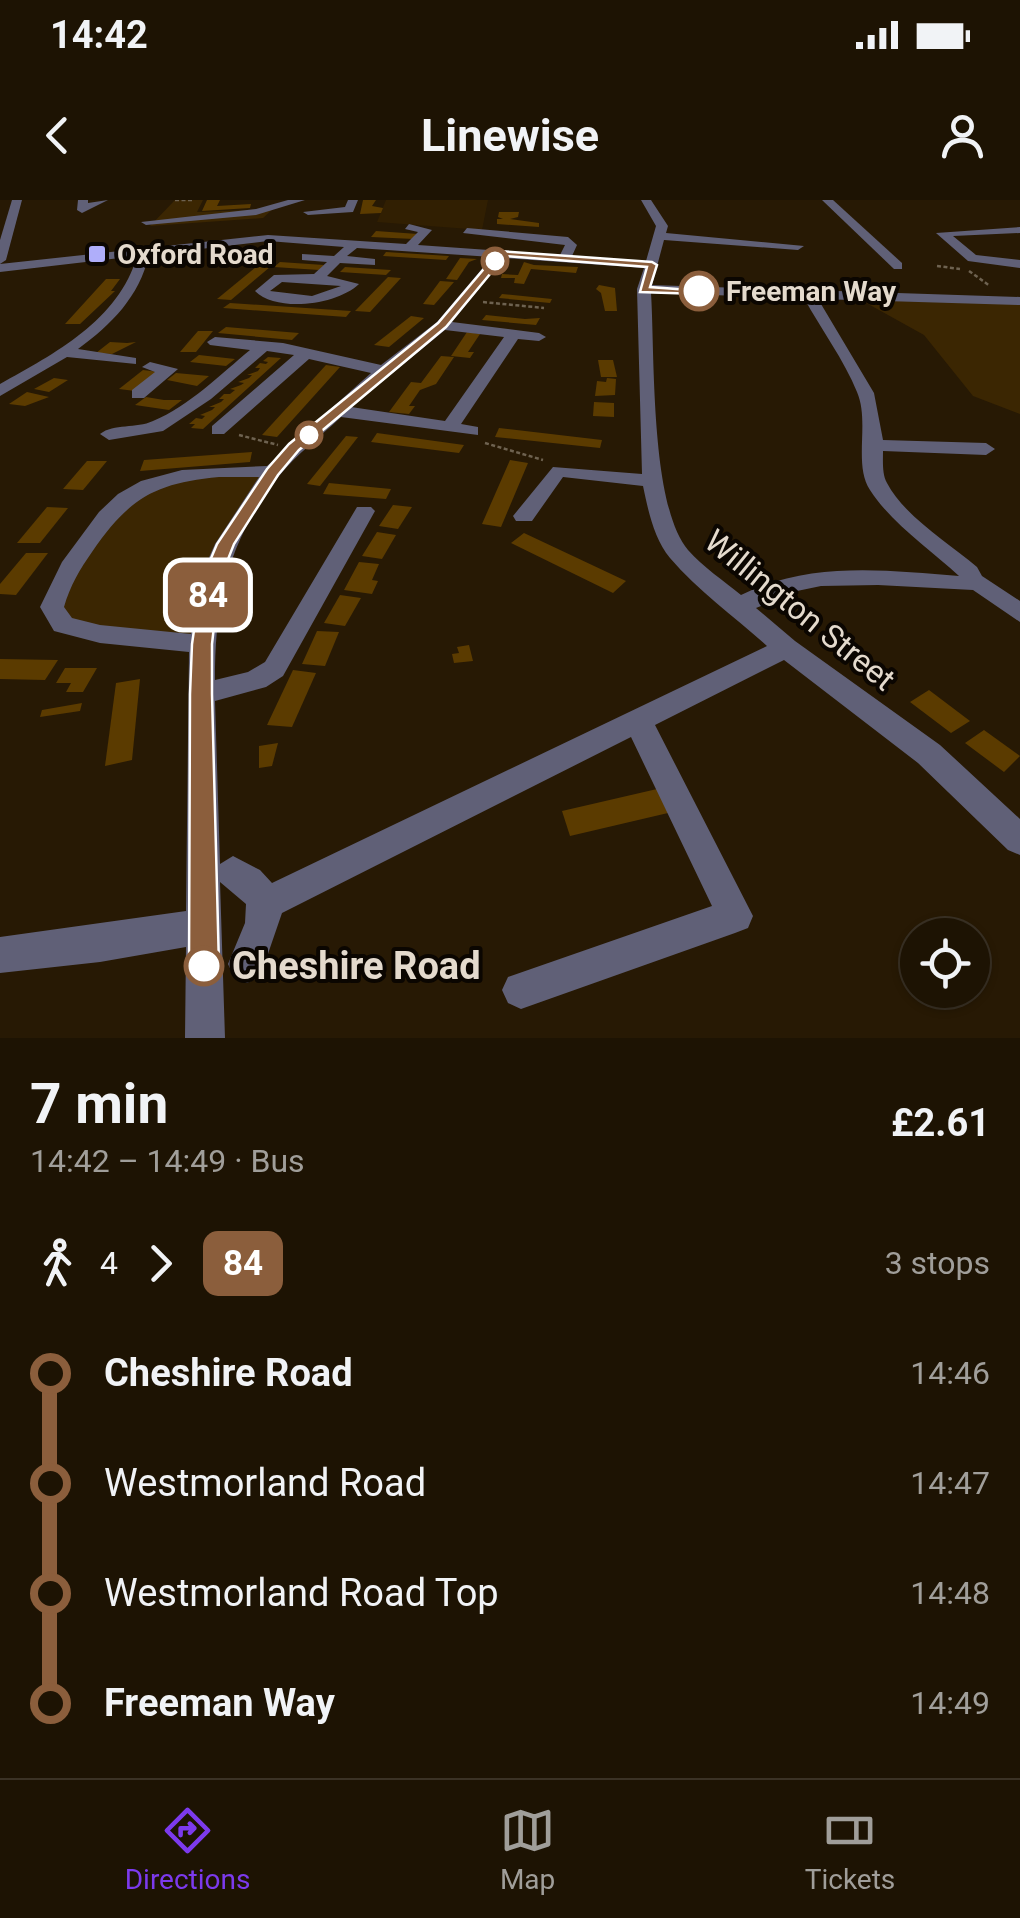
<!DOCTYPE html>
<html lang="en">
<head>
<meta charset="utf-8">
<style>
  body { margin:0; font-family:Roboto,sans-serif; background:#2a2012; color:#f1f3f6; height:100vh; display:flex; flex-direction:column; font-size:38px; white-space:nowrap }
  * { box-sizing:border-box; margin:0 }
  p { font-size:32px; color:#a09e9a }
  .icon { flex:none; width:55px; height:55px; fill:none; stroke:currentColor; stroke-width:2; stroke-linecap:round; stroke-linejoin:round }
  .map { position:relative; height:838px; overflow:hidden }
  .drawer { display:flex; flex-direction:column; background:#1d1303; flex:1 }
  .drawer>* { flex:none }
  .badge { padding:0 20px; border-radius:15px; font-size:35px; line-height:65px }
  .buttons { position:absolute; left:900px; top:718px; display:grid; gap:20px }
  .buttons a { display:grid; place-items:center; width:90px; height:90px; border-radius:50%; background:#1d1303; box-shadow:0 2px 8px #0004,0 0 0 2px #3b3225; font-size:50px }
  .map>.badge { position:absolute; translate:-50% -50%; box-shadow:0 0 0 5px #fff }
  .legs { display:flex; align-items:center; gap:15px; height:110px; padding:0 30px; font-size:32px }
  .legs p { margin-inline-start:auto }
  .summary { display:flex; align-items:center; justify-content:space-between; height:170px; padding:0 30px }
  h1 { font-size:55px; font-weight:700; line-height:75px }
  ul { padding:0 30px; list-style:none }
  li { display:flex; align-items:center; gap:35px; height:110px; font-size:38px }
  li i { display:grid; place-items:center; width:15px; height:100%; margin:0 12px; background:currentColor }
  li i::after { content:''; width:25px; height:25px; margin:-12px; border:8px solid; border-radius:50%; background:#1d1303 }
  li p { margin-inline-start:auto }
  li:first-child i { background:linear-gradient(#0000 50%,currentColor 0) }
  li:last-child i { background:linear-gradient(currentColor 50%,#0000 0) }
  .status { display:flex; justify-content:space-between; align-items:center; height:70px; padding:0 50px; background:#1d1303; direction:ltr }
  .status svg { height:28px; fill:currentColor }
  header { display:flex; justify-content:space-between; align-items:center; height:130px; padding:0 30px; background:#1d1303; font-size:45px; font-weight:700 }
  .tab-bar { display:flex; justify-content:space-around; align-items:center; height:140px; border-top:2px solid #3b3225; background:#1d1303; font-size:28px; color:#a09e9a }
  .tab-bar a { display:grid; justify-items:center; gap:5px }
  .tab-bar .active { color:#7c3aed }
  .map>svg:first-child { display:block }
  .built { fill:#311f02 }
  .green { fill:#3b2602 }
  .building { fill:#5b3b00 }
  .lines { fill:none; stroke-linecap:round; stroke-linejoin:round }
  .path { stroke:#6e6250; stroke-width:2.5; stroke-dasharray:4 2.5; stroke-linecap:butt }
  .minor { fill:#606077; fill-rule:evenodd }
  .line-1 { fill:#8b5e3c; stroke:#fff; stroke-width:2.5 }
  .poi-dot { fill:#afaefa; stroke:#0b0601; stroke-width:4 }
  .stop-1-dot { fill:#fff; stroke:#8b5e3c; stroke-width:5 }
  .labels { text-anchor:middle; stroke-width:8; stroke-linejoin:round; paint-order:stroke }
  .far-poi-label { font-size:28px; font-weight:bold; fill:#e4dacd; stroke:#0b0601; text-anchor:start }
  .far-stop-label { font-size:28px; font-weight:bold; fill:#e4dacd; stroke:#0b0601; text-anchor:start }
  .street-label { font-size:32px; fill:#e4dacd; stroke:#0b0601 }
  .near-stop-label { font-size:38px; font-weight:bold; fill:#e4dacd; stroke:#0b0601; text-anchor:start }
</style>
</head>
<body>
<div class="status"><b>14:42</b><svg viewBox="0 0 49 12"><path d="M0 12V9h3v3zM5 12V6h3v6zM10 12V3h3v9zM15 12V0h3v12zM26 1h20v11H26zM47 4h2v5h-2z"/></svg></div>
<header><svg class="icon" aria-label="back" viewBox="0 0 24 24"><path d="M15 5l-7 7 7 7"/></svg>Linewise<svg class="icon" aria-label="person" viewBox="0 0 24 24"><circle cx="12" cy="8" r="4"/><path d="M4 21q1-7 8-7t8 7"/></svg></header>
<div class="map">
<svg width="1020" height="838" viewBox="0 0 1020 838">
  <rect width="100%" height="100%" fill="#271904"/>
  <!-- built -->
  <path class="built" d="M386,0H488L482,30L377,22Z"/>
  <!-- green -->
  <g class="green">
    <path d="M175,0H203L197,12L273,9L263,18L150,26Z"/>
    <path d="M861,100L1020,104V214L973,196L924,135Z"/>
    <path d="M272,272L250,310L202,444L63,425L57,385L121,302L185,277Z"/>
  </g>
  <!-- building -->
  <g class="building">
    <path d="M207,0H220L217,6L251,4L250,8L202,11Z"/>
    <path d="M363,0H376L372,6L383,8L381,13L360,14Z"/>
    <path d="M499,12H519L518,17L510,19L539,23V27L497,24V19H503L498,17Z"/>
    <path d="M376,31L418,34L414,39L371,37Z"/>
    <path d="M386,52L449,56L446,60L383,56Z"/>
    <path d="M460,58L477,59L469,62L457,80L446,79Z"/>
    <path d="M280,62L324,65L319,70L274,67Z"/>
    <path d="M524,62L534,65L578,67L576,73L531,69L524,84L514,83L515,78H501L502,74L518,75Z"/>
    <path d="M256,67H270L231,100L217,99Z"/>
    <path d="M345,67L391,70L386,75L340,72Z"/>
    <path d="M388,77L401,78L370,112L355,111Z"/>
    <path d="M106,79H120L111,91H115L80,124H65Z"/>
    <path d="M440,81L454,82L434,105L423,104Z"/>
    <path d="M599,85L615,88L617,111H605L601,93L596,89Z"/>
    <path d="M502,94L552,99L550,103L499,98Z"/>
    <path d="M230,103L351,111L346,117L223,108Z"/>
    <path d="M486,115L525,119L540,118L536,125L482,120Z"/>
    <path d="M411,116L424,118L389,147L374,145Z"/>
    <path d="M226,127L299,133L292,140L218,133Z"/>
    <path d="M198,131H213L196,152H180Z"/>
    <path d="M467,132L480,134L468,152H474L470,158L451,156Z"/>
    <path d="M110,142L127,143L136,142L112,154L96,153Z"/>
    <path d="M199,155L235,159L226,166L190,162Z"/>
    <path d="M441,156L454,157L436,184L420,190L409,206H415L409,214L389,212L411,182L421,183Z"/>
    <path d="M268,157L281,158L203,229L191,228L195,224H189L196,218L202,219L205,216L200,215L212,210L215,207H209L221,202L224,199H219L224,194H230L235,190L230,189L241,185L244,183L238,182L249,178L252,175H247L258,171L260,168H255L260,163L266,164L268,162L263,161Z"/>
    <path d="M598,160H613L617,177H601Z"/>
    <path d="M326,165L340,167L277,237L262,235Z"/>
    <path d="M143,170L159,172L135,191L119,189Z"/>
    <path d="M176,173L209,176L197,186L167,180Z"/>
    <path d="M54,178L68,180L49,192L34,189Z"/>
    <path d="M607,178L616,179L615,195L595,196L597,181L606,182Z"/>
    <path d="M27,192L49,197L25,206L9,204Z"/>
    <path d="M146,197L164,200H182L169,210L135,205Z"/>
    <path d="M594,202L614,203V217L593,216Z"/>
    <path d="M499,228L602,240L600,248L495,237Z"/>
    <path d="M377,233L464,245L459,253L371,242Z"/>
    <path d="M346,236L358,237L320,286L307,284Z"/>
    <path d="M252,252L250,262L140,271L144,260Z"/>
    <path d="M510,260L528,263L501,327L482,324Z"/>
    <path d="M87,261H107L83,290L63,289Z"/>
    <path d="M329,283L391,289L386,299L323,294Z"/>
    <path d="M393,305L412,307L398,329L379,326Z"/>
    <path d="M47,307L68,308L40,343H17Z"/>
    <path d="M377,332L396,335L382,359L362,356Z"/>
    <path d="M524,333L626,381L613,393L511,343Z"/>
    <path d="M26,353H48L16,395L0,394V384Z"/>
    <path d="M359,362L379,364L372,380L378,381L372,394L344,390Z"/>
    <path d="M340,395L361,398L345,426L324,423Z"/>
    <path d="M317,431L339,432L325,466L302,464Z"/>
    <path d="M469,445L473,461L454,463L452,454L459,453L457,447Z"/>
    <path d="M0,459L58,460L45,480L0,479Z"/>
    <path d="M65,468H97L83,492H66L71,483H56Z"/>
    <path d="M293,470L316,473L292,527L267,525Z"/>
    <path d="M140,479L132,560L105,566L116,483Z"/>
    <path d="M929,490L970,521L951,533L910,502Z"/>
    <path d="M82,503L80,511L40,517L42,510Z"/>
    <path d="M984,530L1020,556L1004,572L965,543Z"/>
    <path d="M278,543L272,566L259,568V546Z"/>
    <path d="M657,589L668,613L570,636L562,611Z"/>
  </g>
  <g class="lines">
    <!-- path -->
    <g class="path">
      <path d="M175,0H193"/>
      <path d="M937,66L960,69"/>
      <path d="M969,71L990,86"/>
      <path d="M483,102L544,108"/>
      <path d="M239,235L278,245"/>
      <path d="M485,243L543,260"/>
    </g>
    <!-- minor -->
    <g class="minor">
      <path d="M12,0H22L6,60L0,64V40Z"/>
      <path d="M78,0H88V3L108,0L82,13L77,10Z"/>
      <path d="M288,0H305L256,15L146,25L141,22L256,9Z"/>
      <path d="M348,0H358L353,12L308,15L303,12L345,7Z"/>
      <path d="M641,0H651L668,26L666,33L804,46L798,50L664,40L652,85L1020,97V105L818,99L874,193L883,240L986,243L995,249L986,255L883,251C883,261 882,274 887,283C904,316 949,343 977,367L982,376L1020,401V422L973,390L878,385L821,386L797,391L756,408L795,441L940,545L1020,619V655L1008,650L918,563L784,460L655,525L753,716L748,728L735,733L521,809L508,803L502,790L508,777L712,706L631,537L282,713L260,777L247,783L234,777L228,764L245,723L246,704L220,682L225,838H185L186,747L100,762L0,773V737L186,711L189,452L100,443L54,431L40,407L62,362L99,312L118,294L141,281L182,270L267,266L371,173L309,159L224,234H212V226L294,155L267,151L211,199L163,231L109,240L100,234C114,223 136,229 153,221C189,206 221,174 250,150L210,145L207,142L215,137L283,143L381,165L437,122L492,57L357,48L347,56L375,59V65L340,63L327,76L359,84C337,105 277,113 255,91L274,75L314,74L327,62L302,60V54L334,56L344,47L268,41L149,55C139,97 112,124 78,149L136,158V164L67,157L0,196V184C54,154 119,120 137,56L0,72V64L268,35L406,44L418,32L405,29L409,24L432,30L418,45L560,55L565,45L463,33L467,28L568,37L577,45L572,56L646,61L656,26ZM504,58L644,68L637,89L642,274L553,267L513,316L516,321H532L563,277L643,286C648,310 654,339 670,358C699,392 735,417 767,446L272,683L260,670L233,656L220,664L215,501L266,487L283,476L375,311L371,307H357L265,462L248,472L215,480C215,399 228,342 279,276C296,255 321,236 341,217L478,235V227L461,224L518,139L539,141L546,137L539,133L452,122ZM282,82L341,86L312,96L270,91ZM651,93L804,98C821,129 844,160 857,192C870,222 853,264 870,290C892,324 930,349 959,376C884,370 810,361 741,395C724,381 703,367 688,350C650,305 655,155 651,93ZM445,130L504,137L445,221L351,207ZM219,277H259L215,344L198,382L191,434L100,425L72,418L64,407C70,386 80,369 92,352C129,298 155,283 219,277Z"/>
      <path d="M822,0H833L902,63V69H894Z"/>
      <path d="M1020,27V33L953,36L976,55L1020,60V68L968,61L936,33Z"/>
      <path d="M150,162L178,169L144,198H132V190L155,172L142,167Z"/>
    </g>
  </g>
  <!-- line-1 -->
  <path class="line-1" d="M499,51L652,62L657,65L650,87L704,91L699,94L640,92L647,67L505,56L446,127L299,250L278,275L234,344L219,382L212,444V494L219,766L214,777L204,781L194,777L189,766L190,494L192,444L201,382L217,344L267,269L289,244L438,123Z"/>
  <!-- markers -->
  <rect class="poi-dot" x="87" y="44" width="20" height="20" rx="5"/>
  <g class="stop-1-dot">
    <circle cx="495" cy="61" r="12"/>
    <circle cx="699" cy="91" r="18"/>
    <circle cx="309" cy="235" r="12"/>
    <circle cx="204" cy="766" r="18"/>
  </g>
  <g class="labels">
    <!-- far-poi labels -->
    <g class="far-poi-label">
      <text x="117" y="64">Oxford Road</text>
    </g>
    <!-- far-stop labels -->
    <g class="far-stop-label">
      <text x="726" y="101">Freeman Way</text>
    </g>
    <!-- street labels -->
    <g class="street-label">
      <text transform="translate(800 410) rotate(39)" y="11">Willington Street</text>
    </g>
    <!-- near-stop labels -->
    <g class="near-stop-label">
      <text x="232" y="779">Cheshire Road</text>
    </g>
  </g>
</svg>
<div class="buttons">
<a><svg class="icon" aria-label="locate" viewBox="0 0 24 24"><circle cx="12" cy="12" r="6"/><path d="M12 2v4M12 18v4M2 12h4M18 12h4"/></svg></a>
</div>
<b class="badge" style="left:208px;top:395px;background:#8b5e3c;color:#fff">84</b>
</div>
<section class="drawer">
<div class="summary"><div><h1>7 min</h1><p>14:42 – 14:49 · Bus</p></div><b>£2.61</b></div>
<div class="legs"><svg class="icon" aria-label="walk" viewBox="0 0 24 24"><circle cx="13" cy="4" r="2"/><path d="M13 8l-2 6 4 7M11 14l-3 7M7 12l3-4h3l4 4"/></svg>4<svg class="icon" aria-label="forward" viewBox="0 0 24 24"><path d="M9 5l7 7-7 7"/></svg><b class="badge" style="background:#8b5e3c;color:#fff">84</b><p>3 stops</p></div>
<ul>
<li><i style="color:#8b5e3c"></i><b>Cheshire Road</b><p>14:46</p></li>
<li><i style="color:#8b5e3c"></i><span>Westmorland Road</span><p>14:47</p></li>
<li><i style="color:#8b5e3c"></i><span>Westmorland Road Top</span><p>14:48</p></li>
<li><i style="color:#8b5e3c"></i><b>Freeman Way</b><p>14:49</p></li>
</ul>
</section>
<nav class="tab-bar">
<a class="active"><svg class="icon" aria-label="directions" viewBox="0 0 24 24"><path d="M12 3l9 9-9 9-9-9zM9 14v-3h6M13 9l2 2-2 2"/></svg>Directions</a>
<a><svg class="icon" aria-label="map" viewBox="0 0 24 24"><path d="M3 6l6-2 6 2 6-2v14l-6 2-6-2-6 2zM9 4v14M15 6v14"/></svg>Map</a>
<a><svg class="icon" aria-label="tickets" viewBox="0 0 24 24"><path d="M3 7h18v10H3zM15 7v10"/></svg>Tickets</a>
</nav>
</body>
</html>
